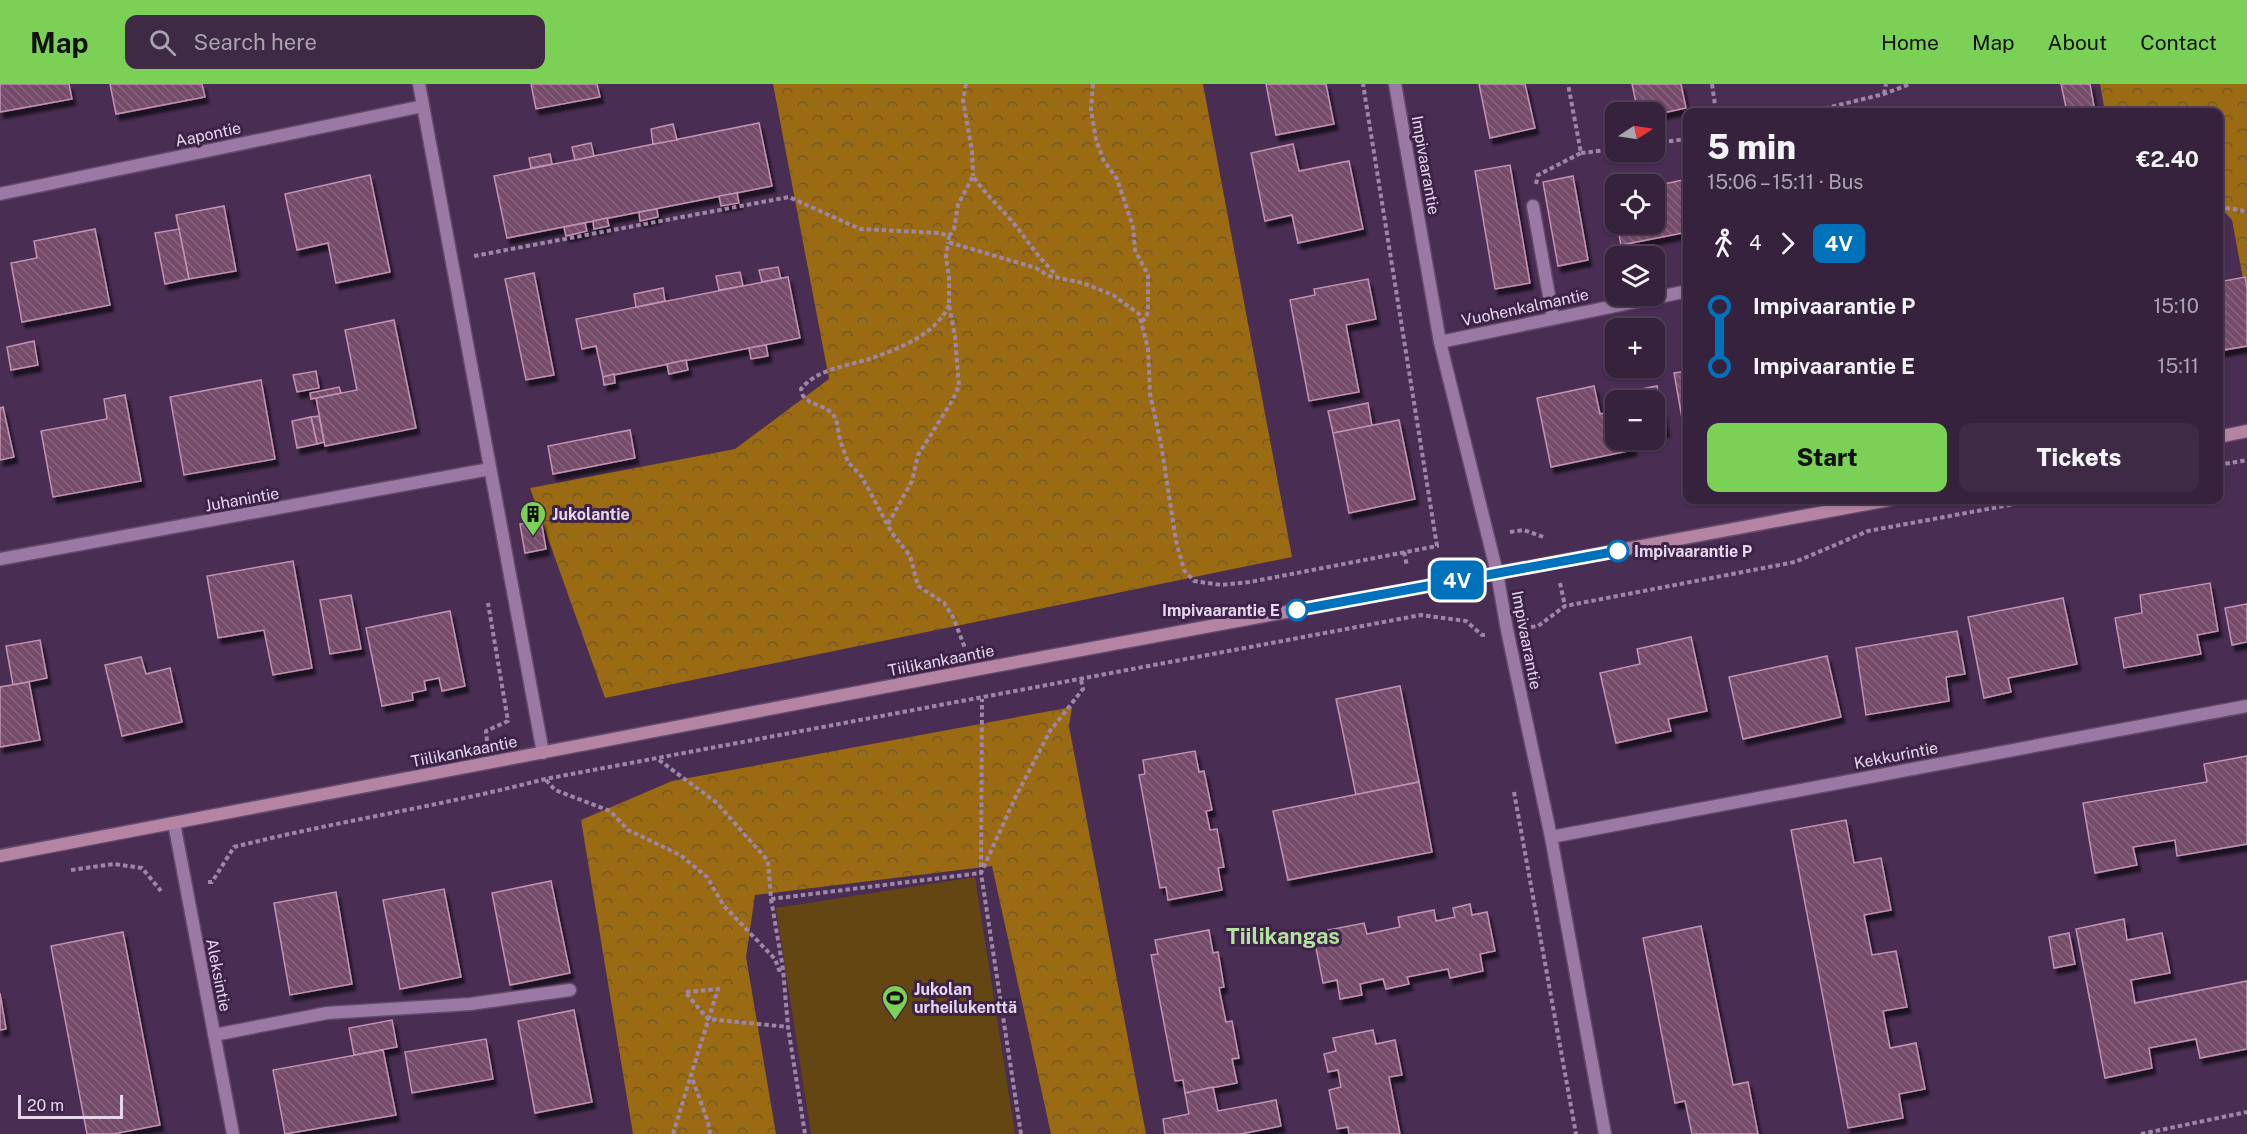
<!DOCTYPE html>
<html lang="en">
<head>
<meta charset="utf-8">
<style>
  body { margin:0; font-family:"Public Sans",sans-serif; background:#3e2a45; color:#f1f3f6; height:100vh; display:flex; flex-direction:column; font-size:22px; white-space:nowrap }
  * { box-sizing:border-box; margin:0 }
  p { font-size:20px; color:#aaa4b0 }
  .icon { flex:none; width:33px; height:33px; fill:none; stroke:currentColor; stroke-width:2; stroke-linecap:round; stroke-linejoin:round }
  .map { position:relative; flex:1; overflow:hidden }
  .side { position:absolute; left:1683px; top:24px; width:540px; height:396px; display:flex; flex-direction:column; background:#37223e; border-radius:12px; box-shadow:0 2px 4px #0004,0 0 0 2px #513f58 }
  .side>* { flex:none }
  .badge { padding:0 12px; border-radius:9px; font-size:21px; line-height:39px }
  .needle { width:39px; rotate:78deg }
  .buttons { position:absolute; left:1605px; top:18px; display:grid; gap:12px }
  .buttons a { display:grid; place-items:center; width:60px; height:60px; border-radius:12px; background:#37223e; box-shadow:0 2px 4px #0004,0 0 0 2px #513f58; font-size:30px }
  .scale { position:absolute; left:18px; bottom:15px; width:105px; box-sizing:border-box; padding-left:6px; border:3px solid #e7d6ed; border-top:0; font-size:16px; line-height:21px; white-space:nowrap; color:#e7d6ed; -webkit-text-stroke:4px #3e2348; paint-order:stroke }
  .map>.badge { position:absolute; translate:-50% -50%; box-shadow:0 0 0 3px #fff }
  .legs { display:flex; align-items:center; gap:9px; height:66px; padding:0 24px; font-size:20px }
  .legs p { margin-inline-start:auto }
  .head { display:flex; align-items:center; justify-content:space-between; height:102px; padding:0 24px }
  h1 { font-size:33px; font-weight:800; line-height:45px }
  .primary-button { display:flex; gap:12px; margin-top:auto; padding:12px 24px }
  .primary-button a { flex:1; height:69px; border-radius:12px; background:#7bd156; color:#111; font-size:24px; font-weight:800; line-height:69px; text-align:center }
  .primary-button a+a { background:#3e2a45; color:#f1f3f6 }
  ul { padding:0 24px; list-style:none }
  li { display:flex; align-items:center; gap:21px; height:60px; font-size:22px }
  li i { display:grid; place-items:center; width:9px; height:100%; margin:0 8px; background:currentColor }
  li i::after { content:''; width:15px; height:15px; margin:-8px; border:4px solid; border-radius:50%; background:#37223e }
  li p { margin-inline-start:auto }
  li:first-child i { background:linear-gradient(#0000 50%,currentColor 0) }
  li:last-child i { background:linear-gradient(currentColor 50%,#0000 0) }
  header { display:flex; align-items:center; gap:36px; box-sizing:border-box; height:84px; padding:0 30px; background:#7bd156; color:#111 }
  header strong { font-size:28px }
  nav { display:flex; gap:33px; margin-inline-start:auto; font-size:21px }
  .search { width:420px; height:54px; background:#3e2a45; display:flex; align-items:center; gap:15px; box-sizing:border-box; padding:0 21px; border-radius:12px; color:#aaa4b0; font-size:22px }
  .map>svg:first-child { display:block }
  .forest { fill:url(#forest-crowns) }
  .pitch { fill:#644613 }
  .building { fill:url(#building-back-hatch); stroke:#c293b4; stroke-width:1.5; filter:url(#shadow) }
  .lines { fill:none; stroke-linecap:round; stroke-linejoin:round }
  .lane-casing { stroke:#634a6a; stroke-width:15 }
  .street-casing { stroke:#634a6a; stroke-width:15 }
  .secondary-casing { stroke:#634a6a; stroke-width:15 }
  .path { stroke:#9d87a5; stroke-width:4; stroke-dasharray:4.5 3; stroke-linecap:butt }
  .lane { stroke:#9a7aa5; stroke-width:12 }
  .street { stroke:#9a7aa5; stroke-width:12 }
  .secondary { stroke:#b584a4; stroke-width:12 }
  .line-1-casing { stroke:#fff; stroke-width:14 }
  .line-1 { stroke:#0072bc; stroke-width:9 }
  .stop-1-dot { fill:#fff; stroke:#0072bc; stroke-width:3 }
  .labels { text-anchor:middle; stroke-width:6; stroke-linejoin:round; paint-order:stroke }
  .street-label { font-size:16px; fill:#e7d6ed; stroke:#3e2348 }
  .poi-label { font-size:16px; font-weight:bold; fill:#e7d6ed; stroke:#3e2348; text-anchor:start }
  .stop-label { font-size:16px; font-weight:bold; fill:#e7d6ed; stroke:#3e2348; text-anchor:start }
  .district-label { font-size:22px; font-weight:bold; fill:#b3e2a1; stroke:#3e2348 }
</style>
</head>
<body>
<header>
<strong>Map</strong>
<div class="search"><svg class="icon" aria-label="search" viewBox="0 0 24 24"><circle cx="10" cy="10" r="6"/><path d="M15 15l6 6"/></svg>Search here</div>
<nav><a>Home</a><a>Map</a><a>About</a><a>Contact</a></nav>
</header>
<div class="map">
<svg width="2247" height="1050" viewBox="0 0 2247 1050">
  <defs>
    <pattern id="forest-crowns" width="20" height="18" patternUnits="userSpaceOnUse" patternTransform="scale(1.5)"><rect width="20" height="18" fill="#9a6b12"/><path d="M2 6a3 3 0 1 1 6 0M12 15a3 3 0 1 1 6 0" fill="none" stroke="#785a27"/></pattern>
    <pattern id="building-back-hatch" width="6" height="6" patternUnits="userSpaceOnUse" patternTransform="scale(1.5)"><rect width="6" height="6" fill="#754b6a"/><path d="M-1 5l2 2M0 0l6 6M5-1l2 2" fill="none" stroke="#896480"/></pattern>
    <filter id="shadow"><feDropShadow dx="3.5" dy="6" stdDeviation="1.5" flood-color="#0009"/></filter>
  </defs>
  <rect width="100%" height="100%" fill="#492d53"/>
  <!-- forest -->
  <g class="forest">
    <path d="M773,0H1203L1292,473L605,614L530,404L735,365L829,295Z"/>
    <path d="M2100,0H2247V216L2232,136L2219,122L2218,28H2105Z"/>
    <path d="M1072,623L1069,642L1146,1050H1051L992,782L755,811L746,873L776,1050H633L581,736L672,697Z"/>
  </g>
  <!-- pitch -->
  <path class="pitch" d="M975,793L1015,1050H811L776,824Z"/>
  <!-- building -->
  <g class="building">
    <path d="M0,0H69L72,15L0,28Z"/>
    <path d="M110,0H202L205,13L116,30Z"/>
    <path d="M531,0H597L600,13L536,25Z"/>
    <path d="M1266,0H1326L1334,40L1276,51Z"/>
    <path d="M1479,0H1525L1535,44L1490,54Z"/>
    <path d="M1632,0H1681L1686,24L1654,31V28H1638Z"/>
    <path d="M2061,0H2090L2095,28H2067Z"/>
    <path d="M759,39L772,102L507,154L494,92Z"/>
    <path d="M673,40L677,56L653,60L651,45Z"/>
    <path d="M591,59L594,72L575,76L572,63Z"/>
    <path d="M1293,60L1299,87L1349,77L1363,145L1298,159L1292,131L1265,137L1251,69Z"/>
    <path d="M550,70L552,80L531,84L529,74Z"/>
    <path d="M1510,81L1530,199L1495,205L1475,87Z"/>
    <path d="M370,91L390,188L336,199L328,159L297,166L285,110Z"/>
    <path d="M1573,92L1588,176L1558,182L1543,98Z"/>
    <path d="M1688,95V148L1621,161L1617,140H1654V102Z"/>
    <path d="M737,109L739,119L721,122L719,112Z"/>
    <path d="M224,122L236,187L189,195L176,131Z"/>
    <path d="M657,125L658,133L640,137L639,128Z"/>
    <path d="M607,134L609,142L594,145L593,137Z"/>
    <path d="M585,139L587,147L566,152L564,143Z"/>
    <path d="M95,145L110,221L22,238L11,179L37,174L34,157Z"/>
    <path d="M179,145L189,195L165,200L155,149Z"/>
    <path d="M778,183L781,195L762,198L759,186Z"/>
    <path d="M740,188L743,202L719,206L716,192Z"/>
    <path d="M534,189L554,291L526,296L505,195Z"/>
    <path d="M788,193L800,254L603,293L596,262L582,265L576,235Z"/>
    <path d="M2245,193L2247,204V262L2218,267V198Z"/>
    <path d="M1368,195L1376,235L1346,241L1359,308L1309,317L1290,216L1315,211L1314,205Z"/>
    <path d="M663,204L665,217L636,223L634,210Z"/>
    <path d="M394,236L416,344L325,362L316,314L357,306L345,246Z"/>
    <path d="M34,257L38,281L11,286L7,263Z"/>
    <path d="M766,261L768,272L751,275L749,264Z"/>
    <path d="M686,276L688,286L669,290L667,280Z"/>
    <path d="M316,287L319,304L297,308L293,291Z"/>
    <path d="M1688,287V356L1686,357L1674,289Z"/>
    <path d="M614,290L615,299L604,301L603,293Z"/>
    <path d="M261,296L275,375L184,391L170,313Z"/>
    <path d="M1594,302L1600,330L1616,327V356H1631L1633,366L1551,383L1537,314Z"/>
    <path d="M1657,302L1666,347L1654,349V316H1638L1636,306Z"/>
    <path d="M339,303L341,309L311,315L310,309Z"/>
    <path d="M125,311L141,397L53,413L41,347L107,335L104,315Z"/>
    <path d="M1368,319L1372,342L1333,349L1328,327Z"/>
    <path d="M3,323L14,373L0,376V324Z"/>
    <path d="M319,332L324,358L317,360L311,333Z"/>
    <path d="M311,333L317,360L297,364L292,337Z"/>
    <path d="M1399,336L1415,415L1349,429L1333,349Z"/>
    <path d="M630,346L635,374L553,390L548,362Z"/>
    <path d="M541,436L546,465L525,469L520,440Z"/>
    <path d="M293,477L312,584L273,591L264,546L218,554L207,492Z"/>
    <path d="M2210,499L2218,547L2197,551L2201,570L2124,584L2115,534L2142,529L2140,511Z"/>
    <path d="M351,511L361,565L330,570L320,516Z"/>
    <path d="M2063,514L2077,580L2008,594L2011,608L1984,614L1968,533Z"/>
    <path d="M2247,520V558L2232,561L2225,524Z"/>
    <path d="M450,527L465,602L442,607L439,594L424,597L426,606L412,609L413,616L382,622L366,544Z"/>
    <path d="M1957,547L1965,590L1946,593L1949,617L1866,631L1856,564Z"/>
    <path d="M1691,553L1707,627L1668,635L1671,647L1616,659L1600,589L1640,580L1637,565Z"/>
    <path d="M40,556L47,594L13,601L6,562Z"/>
    <path d="M1827,572L1841,633L1743,655L1729,593Z"/>
    <path d="M141,573L146,590L170,584L182,638L122,652L105,581Z"/>
    <path d="M29,598L40,656L0,663V603Z"/>
    <path d="M1400,602L1419,698L1356,711L1336,615Z"/>
    <path d="M1195,667L1199,688L1204,687L1212,726L1206,727L1210,746L1217,745L1224,783L1218,784L1222,806L1168,816L1166,803L1160,804L1139,691L1145,690L1143,676Z"/>
    <path d="M2247,672V760L2177,772L2175,756L2133,763L2137,781L2095,789L2083,719L2207,698L2204,680Z"/>
    <path d="M1419,698L1432,768L1288,796L1273,727Z"/>
    <path d="M1846,736L1854,779L1881,774L1891,826L1864,831L1872,871L1896,867L1907,923L1883,927L1890,964L1916,959L1925,1005L1899,1010L1903,1034L1848,1044L1791,746Z"/>
    <path d="M551,797L570,889L510,901L492,809Z"/>
    <path d="M444,805L461,893L400,905L383,816Z"/>
    <path d="M336,808L352,900L290,911L274,819Z"/>
    <path d="M1470,820L1472,831L1487,828L1495,867L1480,870L1483,887L1450,894L1448,885L1407,893L1409,900L1386,905L1383,895L1360,900L1362,911L1340,915L1337,896L1323,899L1315,859L1330,855L1328,846L1364,839L1367,850L1400,843L1398,833L1434,826L1436,837L1455,833L1453,824Z"/>
    <path d="M2124,835L2127,856L2162,849L2170,889L2131,896L2135,919L2247,897V965L2200,974L2196,955L2149,964L2152,984L2105,994L2076,845Z"/>
    <path d="M1701,842L1733,1001L1748,998L1758,1050H1692L1685,1017L1675,1019L1643,854Z"/>
    <path d="M1209,846L1213,869L1218,868L1224,903L1219,904L1226,938L1232,937L1239,974L1232,975L1237,999L1185,1009L1183,996L1175,997L1151,871L1158,870L1155,856Z"/>
    <path d="M123,848L160,1041L113,1050H87L51,862Z"/>
    <path d="M2069,849L2075,880L2054,884L2049,853Z"/>
    <path d="M0,909L6,945L0,946Z"/>
    <path d="M574,926L592,1018L535,1029L518,937Z"/>
    <path d="M392,936L397,963L354,971L349,944Z"/>
    <path d="M1373,946L1376,960L1395,956L1402,991L1389,993L1400,1050H1349L1348,1043L1337,1045L1329,1006L1341,1003L1338,986L1328,988L1324,970L1336,967L1333,954Z"/>
    <path d="M486,955L493,995L412,1009L405,968Z"/>
    <path d="M383,966L396,1031L285,1050L273,986Z"/>
    <path d="M1213,1003L1218,1027L1276,1016L1281,1042L1241,1050H1165L1163,1035L1189,1030L1185,1009Z"/>
  </g>
  <g class="lines">
    <!-- lane casing -->
    <g class="lane-casing">
      <g id="lane">
        <path d="M1533,122L1553,234"/>
        <path d="M214,951L327,929L470,920L570,906"/>
      </g>
    </g>
    <!-- street casing -->
    <g class="street-casing">
      <g id="street">
        <path d="M419,0L543,669"/>
        <path d="M1395,0L1440,258L1497,489L1507,546L1551,753L1605,1050"/>
        <path d="M0,110L423,22"/>
        <path d="M1440,258L1688,207"/>
        <path d="M0,475L490,385"/>
        <path d="M174,739L233,1050"/>
        <path d="M1551,753L2247,622"/>
      </g>
    </g>
    <!-- secondary casing -->
    <g class="secondary-casing">
      <g id="secondary">
        <path d="M2218,353L2247,347"/>
        <path d="M0,772L974,586L1889,416"/>
      </g>
    </g>
    <!-- path -->
    <g class="path">
      <path d="M966,0L963,16L972,67L973,92"/>
      <path d="M1093,0L1091,26L1096,56L1104,77L1117,95L1133,143L1135,166L1148,191V227L1146,234L1142,237"/>
      <path d="M1712,0L1716,28"/>
      <path d="M1884,10L1886,0"/>
      <path d="M1810,28L1884,10L1910,0"/>
      <path d="M1654,59L1688,55"/>
      <path d="M1581,69L1616,65"/>
      <path d="M1536,100L1538,91L1581,69L1568,0"/>
      <path d="M2218,123L2241,126L2247,130"/>
      <path d="M949,152L954,145L958,121L973,92C984,109 998,121 1011,136C1027,155 1039,176 1057,191"/>
      <path d="M474,172L789,113L860,145L939,149L949,152L948,158L1036,184L1049,192L1083,199L1113,211L1139,230L1148,264L1150,310L1161,360L1176,457L1184,486L1194,497L1221,501L1250,498L1437,462L1363,0"/>
      <path d="M949,221C936,251 898,265 869,275C847,282 817,285 801,305L803,312L810,318L827,325L836,334L840,356L848,378L862,393L892,449L910,472L918,502L944,519L953,533L965,564"/>
      <path d="M2218,381L2247,376"/>
      <path d="M888,440L912,397L918,371L952,317L959,302L955,252L949,221V193L946,173L948,158"/>
      <path d="M1510,448L1524,446L1546,454"/>
      <path d="M1404,468L1407,482"/>
      <path d="M1560,499L1565,522"/>
      <path d="M1531,543L1538,542L1565,522L1795,478L1868,447L2037,416"/>
      <path d="M487,657L486,647L508,637L488,519"/>
      <path d="M659,676L717,719L768,777L771,815L783,885L788,943L805,1050"/>
      <path d="M546,696L555,706L610,727L628,746L680,771L707,793L724,822L775,875L779,886L783,885"/>
      <path d="M1514,708L1576,1050"/>
      <path d="M71,786L114,780L142,784L161,807"/>
      <path d="M208,798H212L234,763C337,737 442,722 545,695L1421,531L1466,537L1482,551H1485"/>
      <path d="M771,815L981,789L982,615"/>
      <path d="M673,1050L691,991"/>
      <path d="M710,1050L708,1038L691,991L718,905L685,908L708,935L788,943"/>
      <path d="M1021,1050L981,789L1015,714L1050,647L1083,605L1081,596"/>
      <path d="M2141,1050L2247,1028"/>
    </g>
    <!-- lane -->
    <use href="#lane" class="lane"/>
    <!-- street -->
    <use href="#street" class="street"/>
    <!-- secondary -->
    <use href="#secondary" class="secondary"/>
  </g>
  <g class="lines">
    <!-- line-1 casing -->
    <g class="line-1-casing">
      <path id="line-1" d="M1297,526L1618,467"/>
    </g>
    <!-- line-1 -->
    <use href="#line-1" class="line-1"/>
  </g>
  <!-- icons -->
  <defs>
    <g id="building-pin" transform="scale(1.35)"><path d="M0 17L-7.5 6A9.5 9.5 0 1 1 7.5 6Z" fill="#7bd156" stroke="#3e2348"/><path d="M-4-6H4V6H1V3H-1V6H-4ZM-2.5-4.3h1.7v1.8h-1.7ZM.8-4.3h1.7v1.8H.8ZM-2.5-1h1.7V.8h-1.7ZM.8-1h1.7V.8H.8Z" fill="#111"/></g>
    <g id="stadium-pin" transform="scale(1.35)"><path d="M0 17L-7.5 6A9.5 9.5 0 1 1 7.5 6Z" fill="#7bd156" stroke="#3e2348"/><path d="M0-5a6.5 5 0 1 0 0 10a6.5 5 0 1 0 0-10ZM-3.5-1.8h7v3.6h-7Z" fill="#111"/></g>
  </defs>
  <g fill-rule="evenodd">
    <use href="#building-pin" x="533" y="430"/>
    <use href="#stadium-pin" x="895" y="914"/>
  </g>
  <!-- markers -->
  <g class="stop-1-dot">
    <circle cx="1618" cy="467" r="10"/>
    <circle cx="1297" cy="526" r="10"/>
  </g>
  <g class="labels">
    <!-- street labels -->
    <g class="street-label">
      <text transform="translate(208 50) rotate(-12)" y="6">Aapontie</text>
      <text transform="translate(1426 81) rotate(80)" y="6">Impivaarantie</text>
      <text transform="translate(1525 223) rotate(-12)" y="6">Vuohenkalmantie</text>
      <text transform="translate(242 415) rotate(-10)" y="6">Juhanintie</text>
      <text transform="translate(1527 556) rotate(79)" y="6">Impivaarantie</text>
      <text transform="translate(941 576) rotate(-11)" y="6">Tiilikankaantie</text>
      <text transform="translate(464 667) rotate(-11)" y="6">Tiilikankaantie</text>
      <text transform="translate(1896 671) rotate(-11)" y="6">Kekkurintie</text>
      <text transform="translate(219 891) rotate(79)" y="6">Aleksintie</text>
    </g>
    <!-- poi labels -->
    <g class="poi-label">
      <text x="552" y="436">Jukolantie</text>
      <text x="914" y="911">Jukolan<tspan x="914" dy="18">urheilukenttä</tspan></text>
    </g>
    <!-- stop labels -->
    <g class="stop-label">
      <text x="1634" y="473">Impivaarantie P</text>
      <text x="1280" y="532" text-anchor="end">Impivaarantie E</text>
    </g>
    <!-- district labels -->
    <g class="district-label">
      <text x="1283" y="860">Tiilikangas</text>
    </g>
  </g>
</svg>
<div class="buttons">
<a><svg class="needle" viewBox="-14 -14 28 28"><path d="M0-13l5 13h-10z" fill="#e53935"/><path d="M0 13l5-13h-10z" fill="#aaa4b0"/></svg></a>
<a><svg class="icon" aria-label="locate" viewBox="0 0 24 24"><circle cx="12" cy="12" r="6"/><path d="M12 2v4M12 18v4M2 12h4M18 12h4"/></svg></a>
<a><svg class="icon" aria-label="layers" viewBox="0 0 24 24"><path d="M12 4l9 5-9 5-9-5zM3 14l9 5 9-5"/></svg></a>
<a>+</a>
<a>−</a>
</div>
<div class="scale">20 m</div>
<b class="badge" style="left:1457px;top:496px;background:#0072bc;color:#fff">4V</b>
<section class="side">
<div class="head"><div><h1>5 min</h1><p>15:06 – 15:11 · Bus</p></div><b>€2.40</b></div>
<div class="legs"><svg class="icon" aria-label="walk" viewBox="0 0 24 24"><circle cx="13" cy="4" r="2"/><path d="M13 8l-2 6 4 7M11 14l-3 7M7 12l3-4h3l4 4"/></svg>4<svg class="icon" aria-label="forward" viewBox="0 0 24 24"><path d="M9 5l7 7-7 7"/></svg><b class="badge" style="background:#0072bc;color:#fff">4V</b></div>
<ul>
<li><i style="color:#0072bc"></i><b>Impivaarantie P</b><p>15:10</p></li>
<li><i style="color:#0072bc"></i><b>Impivaarantie E</b><p>15:11</p></li>
</ul>
<div class="primary-button"><a>Start</a><a>Tickets</a></div>
</section>
</div>
</body>
</html>
